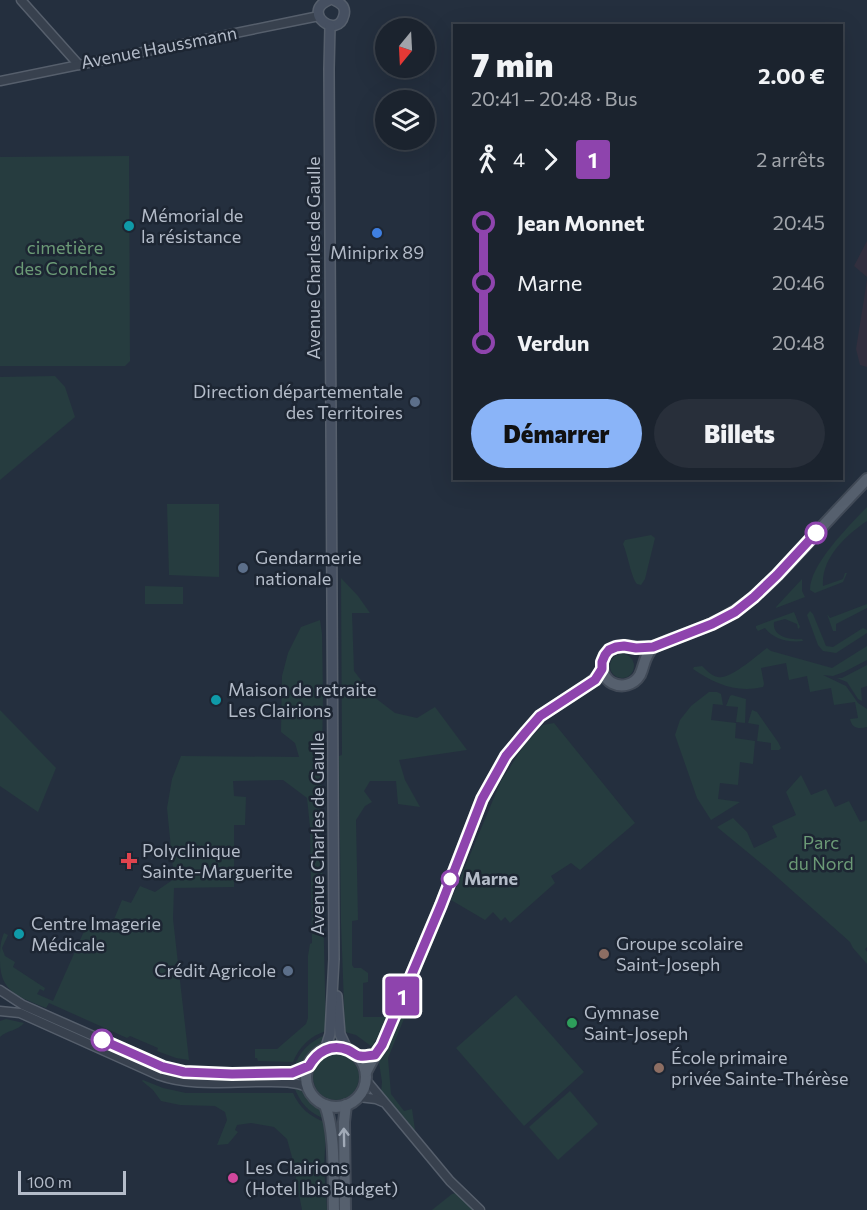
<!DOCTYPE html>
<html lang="fr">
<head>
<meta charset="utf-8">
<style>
  body { margin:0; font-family:Commissioner,sans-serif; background:#282f3a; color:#f1f3f6; height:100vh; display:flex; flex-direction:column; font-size:22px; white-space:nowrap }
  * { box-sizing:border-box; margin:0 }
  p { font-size:20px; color:#a0a4aa }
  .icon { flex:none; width:33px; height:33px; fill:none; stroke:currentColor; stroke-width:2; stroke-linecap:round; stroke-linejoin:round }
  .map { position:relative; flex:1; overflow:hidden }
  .details { position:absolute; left:453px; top:24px; width:390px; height:456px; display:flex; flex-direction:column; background:#1b232e; border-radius:0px; box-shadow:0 6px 24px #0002,0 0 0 2px #39404a }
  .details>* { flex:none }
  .badge { padding:0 12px; border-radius:4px; font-size:21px; line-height:39px }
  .needle { width:39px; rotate:198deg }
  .controls { position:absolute; left:375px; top:18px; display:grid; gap:12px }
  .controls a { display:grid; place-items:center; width:60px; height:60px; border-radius:50%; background:#1b232e; box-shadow:0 6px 24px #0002,0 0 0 2px #39404a; font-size:30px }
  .scale { position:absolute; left:18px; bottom:15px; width:108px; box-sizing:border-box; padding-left:6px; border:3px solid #b4bcc9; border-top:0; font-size:16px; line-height:21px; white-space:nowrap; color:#b4bcc9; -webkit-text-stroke:4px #1d2633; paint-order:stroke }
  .map>.badge { position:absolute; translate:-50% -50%; box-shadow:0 0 0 3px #fff }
  .legs { display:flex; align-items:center; gap:9px; height:66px; padding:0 18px; font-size:20px }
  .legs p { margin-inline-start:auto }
  .head { display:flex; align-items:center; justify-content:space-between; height:102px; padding:0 18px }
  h1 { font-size:33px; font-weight:800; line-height:45px }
  .action { display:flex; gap:12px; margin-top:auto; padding:12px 18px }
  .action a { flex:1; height:69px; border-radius:36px; background:#8ab4f8; color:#111; font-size:24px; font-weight:800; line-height:69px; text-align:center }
  .action a+a { background:#282f3a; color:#f1f3f6 }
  ul { padding:0 18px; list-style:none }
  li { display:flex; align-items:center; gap:21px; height:60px; font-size:22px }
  li i { display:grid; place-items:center; width:9px; height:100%; margin:0 8px; background:currentColor }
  li i::after { content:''; width:15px; height:15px; margin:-8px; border:4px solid; border-radius:50%; background:#1b232e }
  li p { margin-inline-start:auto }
  li:first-child i { background:linear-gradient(#0000 50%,currentColor 0) }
  li:last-child i { background:linear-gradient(currentColor 50%,#0000 0) }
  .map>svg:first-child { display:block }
  .medical { fill:#32303f }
  .green { fill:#263c3f }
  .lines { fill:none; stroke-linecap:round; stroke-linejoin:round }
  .tertiary-casing { stroke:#565f6c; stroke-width:11 }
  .secondary-casing { stroke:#565f6c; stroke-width:12 }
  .primary-casing { stroke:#414a57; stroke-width:14 }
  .tertiary { stroke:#38414e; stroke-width:8 }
  .secondary { stroke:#465061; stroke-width:9 }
  .primary { stroke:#56606e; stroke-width:10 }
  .oneway { stroke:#a1aab7 }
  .line-1-casing { stroke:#fff; stroke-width:14 }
  .line-1 { stroke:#8e44ad; stroke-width:9 }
  .culture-dot { fill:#0f9aa8; stroke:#1d2633; stroke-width:2 }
  .shop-dot { fill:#3f7fe0; stroke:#1d2633; stroke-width:2 }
  .service-dot { fill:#5c6f8a; stroke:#1d2633; stroke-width:2 }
  .stop-1-dot { fill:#fff; stroke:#8e44ad; stroke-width:3 }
  .health-dot { fill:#e0444e; stroke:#1d2633; stroke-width:2 }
  .education-dot { fill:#8d6e63; stroke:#1d2633; stroke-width:2 }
  .leisure-dot { fill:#2e9e5b; stroke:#1d2633; stroke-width:2 }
  .hotel-dot { fill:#d1479c; stroke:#1d2633; stroke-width:2 }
  .labels { text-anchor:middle; stroke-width:5; stroke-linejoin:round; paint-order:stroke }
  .street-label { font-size:18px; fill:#b4bcc9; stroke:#1d2633 }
  .poi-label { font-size:18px; fill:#b4bcc9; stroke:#1d2633; text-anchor:start }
  .park-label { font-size:18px; fill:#6b9a76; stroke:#1d2633 }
  .stop-label { font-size:18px; font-weight:bold; fill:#b4bcc9; stroke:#1d2633; text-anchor:start }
</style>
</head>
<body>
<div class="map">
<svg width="867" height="1210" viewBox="0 0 867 1210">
  <rect width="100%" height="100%" fill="#242f3e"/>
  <!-- medical -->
  <g class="medical">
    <path d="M867,241V277L854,266Z"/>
    <path d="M867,280V367L860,365L856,349Z"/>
  </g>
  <!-- green -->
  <g class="green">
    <path d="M129,156L130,361L125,366H0V157Z"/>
    <path d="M55,376L65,387L75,417L0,480V377Z"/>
    <path d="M167,504H219V577L169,575Z"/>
    <path d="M867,507V521C846,535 821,558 823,586L843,579L845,573H847L843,582L815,593L810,590C810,564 849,526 867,507Z"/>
    <path d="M651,535L655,538L645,579L641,585L637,584C631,577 628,555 623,544L625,540Z"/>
    <path d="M341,578L358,596L370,613H352L354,671L374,697L395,713L417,718L435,707L467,750L399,760L405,780L420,807L398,804L396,781H370L364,791L372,802L365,806L356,820L358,920L352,921V965L354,968H361L368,973V982L363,983V1017H383L392,994L393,977L400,985L377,1038L373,1045L371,1046L356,1035L345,1032L341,923L339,756L342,755Z"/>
    <path d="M802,579V591L805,597L776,608V607Z"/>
    <path d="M145,586L183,587V604H145Z"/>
    <path d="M867,604V608L836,624V631H833L827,614L830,618Z"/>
    <path d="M810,611L813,614L826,646L833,647L863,628L867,630V633L836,653L823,651L818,645L807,615Z"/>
    <path d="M794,612L800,627L798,629L797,624L785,619L774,622C772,637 790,640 802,639L803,641C789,643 773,639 765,628L758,631L756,628V626Z"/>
    <path d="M320,620L322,634L323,697L321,818L326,1031C310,1036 299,1047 293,1062L258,1061L257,1058H255V1049H277L306,1024L308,1018V956L310,944L312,943L310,827L307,798L283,780L233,781L234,796L246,797L245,825H234V887L174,888L173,919L189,1060L176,1058L157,1051L158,1048L130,1036L127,1038L49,1003L46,1008C20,997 0,993 0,961C0,950 0,942 4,933L8,935L2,948L5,956L15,962L13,967L45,988L44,991L40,989L37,994L53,1001L85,929H110L122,900L131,903L140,886L155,892L174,879L167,808L172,779L181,756L299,757L295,743L281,732L282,676L288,653L301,627Z"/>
    <path d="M867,646V660L844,672L833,676L823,675L846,686L858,703L867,709V727C859,729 852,729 850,719L858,718L855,702L834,705L831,688L810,692L807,676L789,680L786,663L761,668L764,684L763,687C736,693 715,684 693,669L694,667L702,666C706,670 712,676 718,677C730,680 756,656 767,648L771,651L832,668Z"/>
    <circle cx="622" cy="666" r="12"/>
    <path d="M867,665V686L861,688L862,701L858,699L847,682L837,678H842Z"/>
    <path d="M709,692H717L721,694L723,705L713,704L711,720L736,723L735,738L755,741L753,764L740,762L738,785L720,783L718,799L740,802L711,820L697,798L675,735L680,720L691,706Z"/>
    <path d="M732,695L746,699L745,723L736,722L738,707L726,706L730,696Z"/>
    <path d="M0,710L56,768L38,812L0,786Z"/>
    <path d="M752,710L757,712L778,742L781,748L779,750H771V743L757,741L759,725L748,723Z"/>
    <path d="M554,723L635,823L580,870L571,863L551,876L555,883L510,923L505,917L501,921L493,912L485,920L451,900L501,781L525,744L543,725Z"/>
    <path d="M801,775L811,795L826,789L835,807L849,801L860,822L867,820V947L865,949L867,952V964L853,948L850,942L768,869L717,827L733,818L747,832L754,848L777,837L772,826L796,815L786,792Z"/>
    <path d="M516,995L584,1072L524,1126L456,1048Z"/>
    <path d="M408,1009L388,1058L391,1094L404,1111L412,1109L415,1130L411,1129L381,1093L382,1082L379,1062L400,1016Z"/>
    <path d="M6,1019L24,1023C18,1031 7,1030 0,1037V1021Z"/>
    <path d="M325,1035C322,1044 303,1063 294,1068C299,1051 310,1042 325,1035Z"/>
    <circle cx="336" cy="1077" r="23"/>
    <path d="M143,1080L163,1088L186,1093H293C299,1107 310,1117 325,1122L326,1131L324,1167L327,1210H302L292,1157L287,1139L274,1127L251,1123L237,1125L235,1130L238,1132L228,1144L217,1145L227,1120L225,1112L215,1106L180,1105L161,1101L153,1090L142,1081Z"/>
    <path d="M294,1086C302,1089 323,1111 325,1119C309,1113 299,1102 294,1086Z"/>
    <path d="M570,1091L598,1124L558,1160L529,1127Z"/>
    <path d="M456,1193L473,1210H432L452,1194Z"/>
  </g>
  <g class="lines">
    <!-- tertiary casing -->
    <g class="tertiary-casing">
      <g id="tertiary">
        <path d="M21,0L79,65"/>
        <path d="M0,81L319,16"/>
        <path d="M0,990L23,1005L150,1061L174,1071L200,1073H292L308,1066"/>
        <path d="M0,1011L20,1013L158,1075C191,1087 227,1082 261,1082C278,1082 292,1081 308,1087"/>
        <path d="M366,1080L450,1181L480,1210"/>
        <path d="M359,1097L376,1099L383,1102"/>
      </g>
    </g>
    <!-- secondary casing -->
    <g class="secondary-casing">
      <g id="secondary">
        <path d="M329,0C300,12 338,41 344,15C346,7 341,3 334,0"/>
        <path d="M337,996L340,1034L347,1049"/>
        <path d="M325,1050L330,1034L334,959L329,69L330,26"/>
      </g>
    </g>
    <!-- primary casing -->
    <g class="primary-casing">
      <g id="primary">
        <path d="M653,647C643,658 645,665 640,675C634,685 622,688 612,683C598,675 599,652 615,647C625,643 636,649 647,648C656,647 664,642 673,639C685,634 699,630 711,624C750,607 777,576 805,546C825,523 846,501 867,479"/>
        <circle cx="336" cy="1077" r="30"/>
        <path d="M366,1072L375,1055L382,1045L441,905L482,799L506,756L540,716L589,684L598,676L602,669"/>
        <path d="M325,1105C336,1134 333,1178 334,1210"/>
        <path d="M345,1210L344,1122L346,1105"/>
      </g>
    </g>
    <!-- tertiary -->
    <use href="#tertiary" class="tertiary"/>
    <!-- secondary -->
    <use href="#secondary" class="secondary"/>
    <!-- primary -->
    <use href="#primary" class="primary"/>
  </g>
  <!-- one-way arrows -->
  <defs><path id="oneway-shaft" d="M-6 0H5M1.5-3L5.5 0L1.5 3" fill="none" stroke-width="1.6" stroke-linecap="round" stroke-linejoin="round" transform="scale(1.5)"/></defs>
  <use class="oneway" href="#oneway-shaft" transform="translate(344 1137) rotate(-91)"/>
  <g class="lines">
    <!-- line-1 casing -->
    <g class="line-1-casing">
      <path id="line-1" d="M102,1040L163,1067L184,1072L232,1074L282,1073H292L309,1066C317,1052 331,1043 348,1050C353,1052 356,1056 360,1056C365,1057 370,1055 375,1055L382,1045L441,905L482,799L506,756L526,732L540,716L595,680L602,669V662L605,655L609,650L616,647L624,646L636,648L653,647L712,624L735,612L754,597L777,575L816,533"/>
    </g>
    <!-- line-1 -->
    <use href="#line-1" class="line-1"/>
  </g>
  <!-- markers -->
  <g class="culture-dot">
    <circle cx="129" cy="226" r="6"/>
    <circle cx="216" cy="700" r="6"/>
    <circle cx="19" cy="934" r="6"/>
  </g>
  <circle class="shop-dot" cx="377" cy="233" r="6"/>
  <g class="service-dot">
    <circle cx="415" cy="402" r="6"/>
    <circle cx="243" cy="568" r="6"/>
    <circle cx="288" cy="971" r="6"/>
  </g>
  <g class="stop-1-dot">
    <circle cx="816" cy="533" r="10"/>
    <circle cx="450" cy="879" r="8"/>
    <circle cx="102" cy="1040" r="10"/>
  </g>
  <path class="health-dot" d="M126 852h6v6h6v6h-6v6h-6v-6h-6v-6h6z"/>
  <g class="education-dot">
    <circle cx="604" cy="954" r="6"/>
    <circle cx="659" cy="1068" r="6"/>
  </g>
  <circle class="leisure-dot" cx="572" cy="1023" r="6"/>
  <circle class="hotel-dot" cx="233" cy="1178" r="6"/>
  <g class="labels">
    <!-- street labels -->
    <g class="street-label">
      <text transform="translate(159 48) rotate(-11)" y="6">Avenue Haussmann</text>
      <text transform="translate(314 258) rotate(-90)" y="6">Avenue Charles de Gaulle</text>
      <text transform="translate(318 834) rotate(-90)" y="6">Avenue Charles de Gaulle</text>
    </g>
    <!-- poi labels -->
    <g class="poi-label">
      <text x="141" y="222">Mémorial de<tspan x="141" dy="21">la résistance</tspan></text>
      <text x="377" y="259" text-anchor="middle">Miniprix 89</text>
      <text x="403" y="398" text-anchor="end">Direction départementale<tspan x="403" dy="21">des Territoires</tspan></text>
      <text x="255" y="564">Gendarmerie<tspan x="255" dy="21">nationale</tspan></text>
      <text x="228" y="696">Maison de retraite<tspan x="228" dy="21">Les Clairions</tspan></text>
      <text x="142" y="857">Polyclinique<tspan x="142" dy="21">Sainte-Marguerite</tspan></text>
      <text x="31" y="930">Centre Imagerie<tspan x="31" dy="21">Médicale</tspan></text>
      <text x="616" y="950">Groupe scolaire<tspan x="616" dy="21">Saint-Joseph</tspan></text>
      <text x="276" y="977" text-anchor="end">Crédit Agricole</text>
      <text x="584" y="1019">Gymnase<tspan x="584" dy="21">Saint-Joseph</tspan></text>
      <text x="671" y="1064">École primaire<tspan x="671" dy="21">privée Sainte-Thérèse</tspan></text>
      <text x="245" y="1174">Les Clairions<tspan x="245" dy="21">(Hotel Ibis Budget)</tspan></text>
    </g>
    <!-- park labels -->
    <g class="park-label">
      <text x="65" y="254">cimetière<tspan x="65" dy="21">des Conches</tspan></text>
      <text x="821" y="849">Parc<tspan x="821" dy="21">du Nord</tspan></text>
    </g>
    <!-- stop labels -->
    <g class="stop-label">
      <text x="464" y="885">Marne</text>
    </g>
  </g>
</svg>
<div class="controls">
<a><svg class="needle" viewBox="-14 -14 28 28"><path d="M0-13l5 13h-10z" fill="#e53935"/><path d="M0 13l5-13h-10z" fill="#a0a4aa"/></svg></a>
<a><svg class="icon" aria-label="layers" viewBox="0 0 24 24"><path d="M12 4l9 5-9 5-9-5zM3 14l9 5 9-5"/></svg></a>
</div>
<div class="scale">100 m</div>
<b class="badge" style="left:402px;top:996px;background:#8e44ad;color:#fff">1</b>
<section class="details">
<div class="head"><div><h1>7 min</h1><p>20:41 – 20:48 · Bus</p></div><b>2.00 €</b></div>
<div class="legs"><svg class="icon" aria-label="walk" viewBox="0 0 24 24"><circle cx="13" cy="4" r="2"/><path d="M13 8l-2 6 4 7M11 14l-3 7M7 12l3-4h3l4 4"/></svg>4<svg class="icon" aria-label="forward" viewBox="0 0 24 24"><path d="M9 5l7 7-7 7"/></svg><b class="badge" style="background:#8e44ad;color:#fff">1</b><p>2 arrêts</p></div>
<ul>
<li><i style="color:#8e44ad"></i><b>Jean Monnet</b><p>20:45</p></li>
<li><i style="color:#8e44ad"></i><span>Marne</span><p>20:46</p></li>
<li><i style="color:#8e44ad"></i><b>Verdun</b><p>20:48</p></li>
</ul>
<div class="action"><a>Démarrer</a><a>Billets</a></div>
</section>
</div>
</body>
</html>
